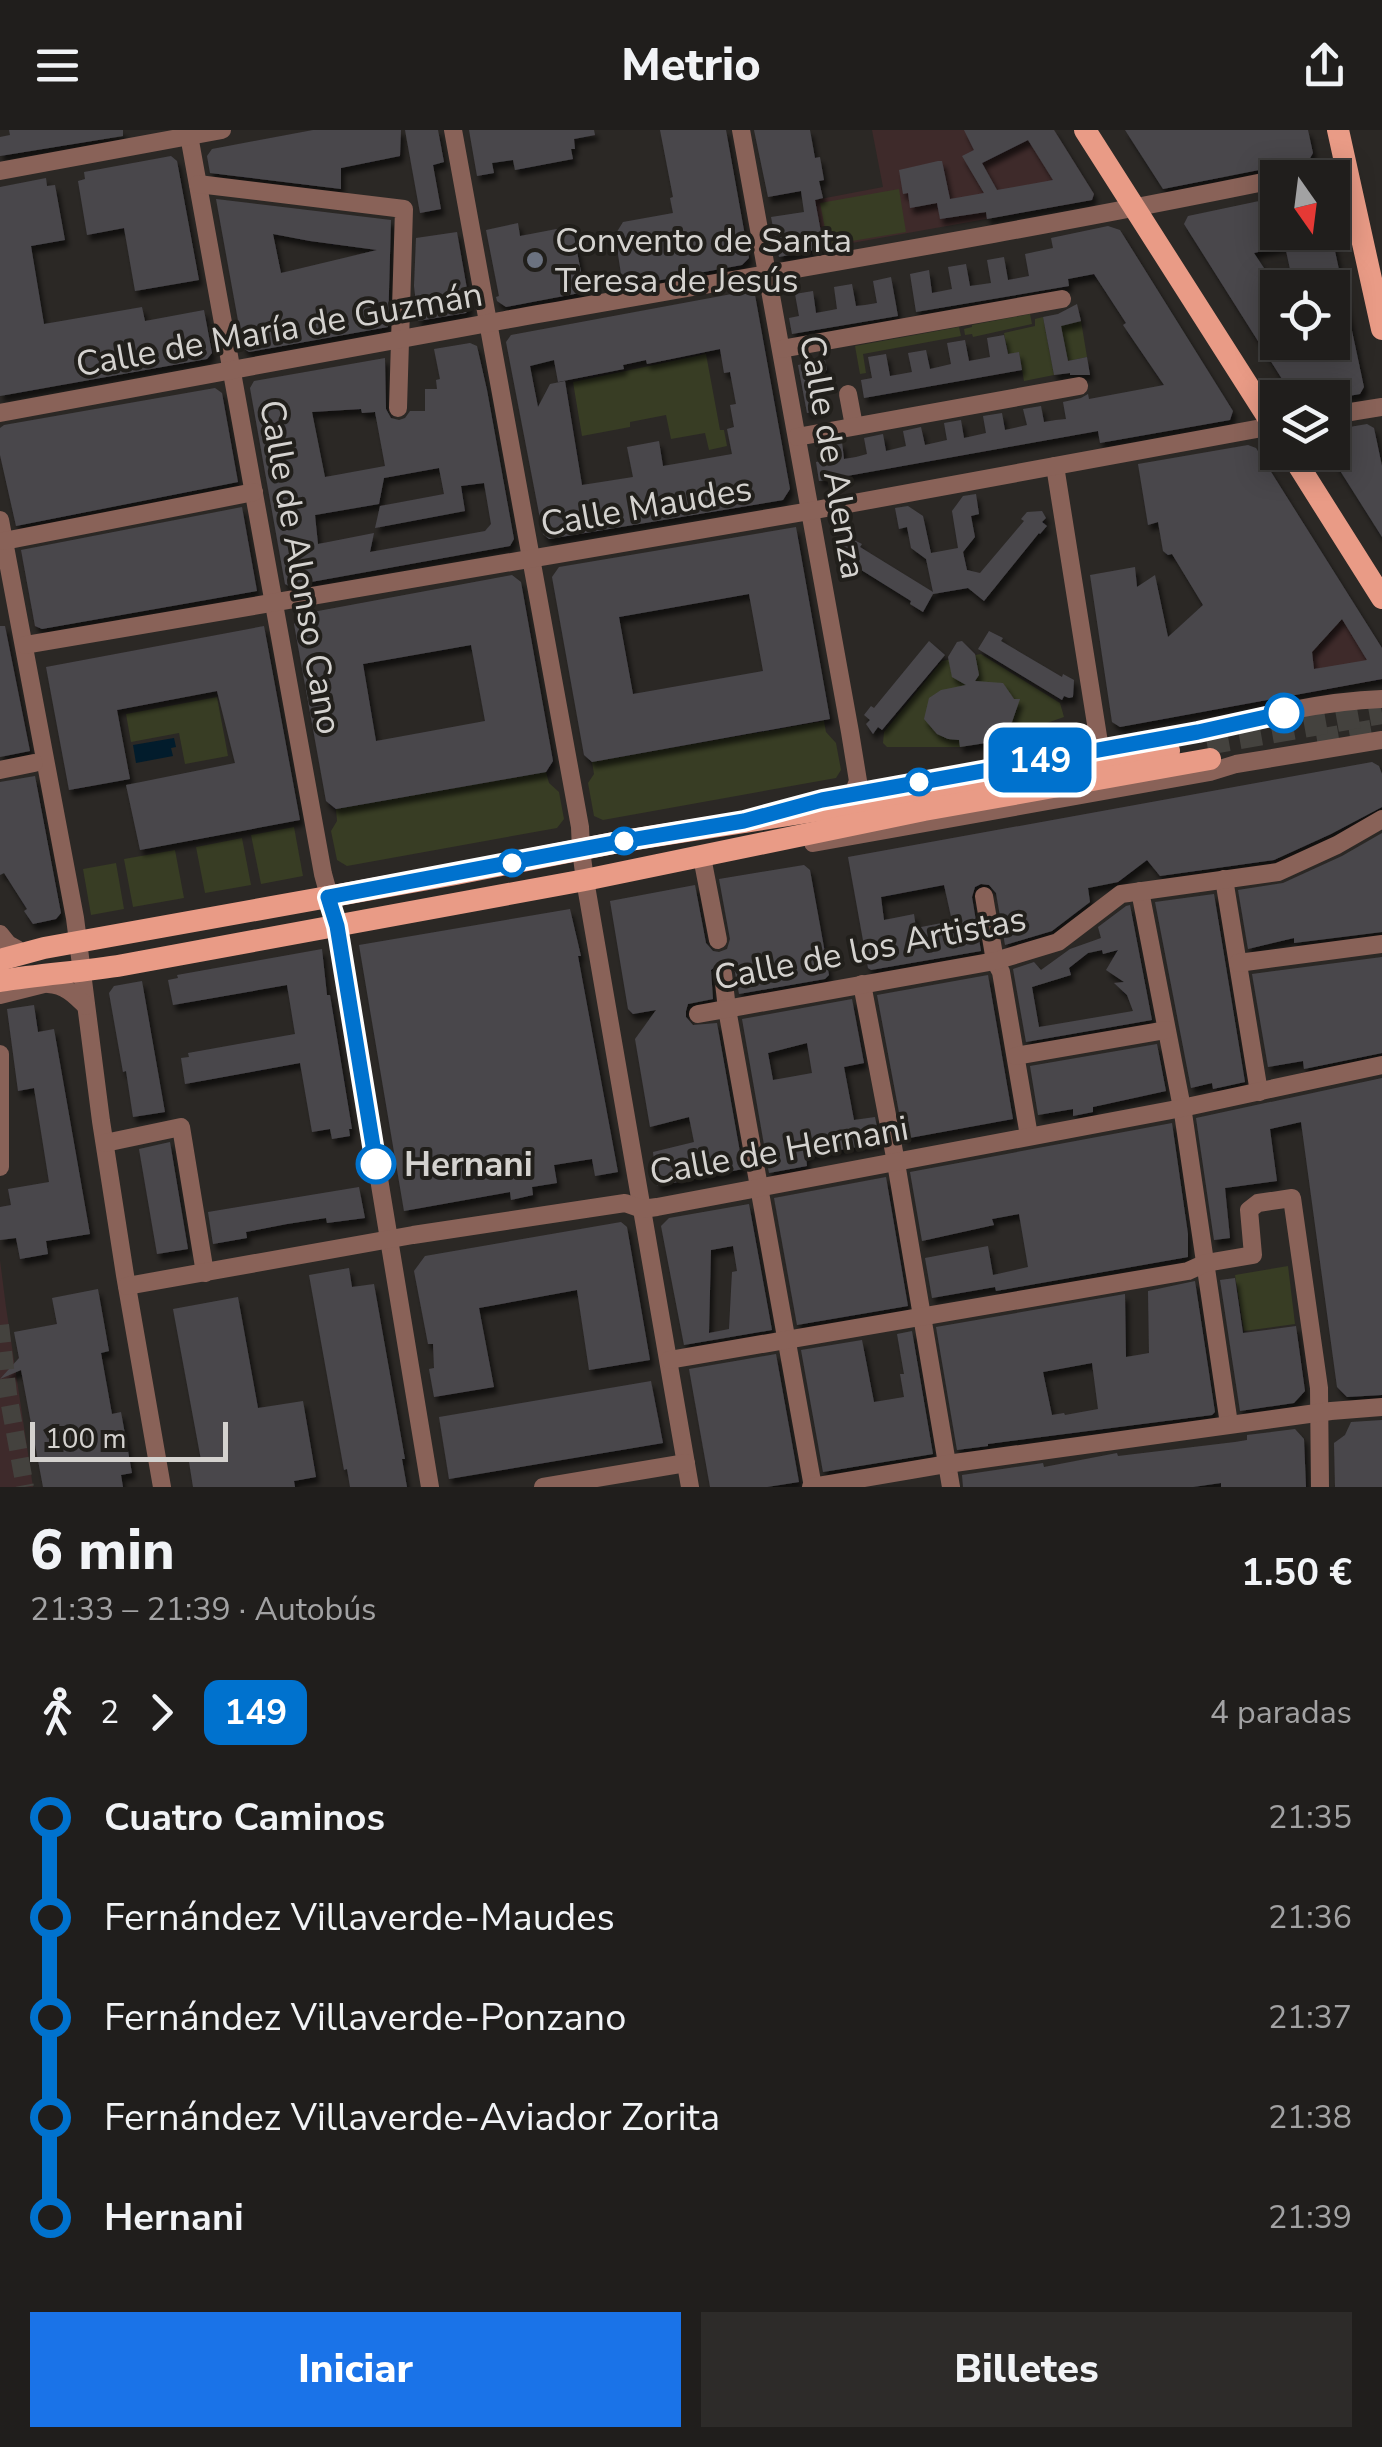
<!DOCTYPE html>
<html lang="es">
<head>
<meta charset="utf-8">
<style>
  body { margin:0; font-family:"Nunito Sans",sans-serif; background:#2d2b29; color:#f1f3f6; height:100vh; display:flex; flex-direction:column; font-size:38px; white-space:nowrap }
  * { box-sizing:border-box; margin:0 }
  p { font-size:32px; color:#a2a2a3 }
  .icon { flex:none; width:55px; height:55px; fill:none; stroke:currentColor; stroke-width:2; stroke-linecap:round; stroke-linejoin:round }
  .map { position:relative; height:1357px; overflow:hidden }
  .drawer { display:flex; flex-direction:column; background:#201e1c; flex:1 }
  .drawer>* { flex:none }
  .badge { padding:0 20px; border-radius:15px; font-size:35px; line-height:65px }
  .needle { width:65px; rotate:166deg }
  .tools { position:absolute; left:1260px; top:30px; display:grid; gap:20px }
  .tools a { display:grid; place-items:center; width:90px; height:90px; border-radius:0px; background:#201e1c; box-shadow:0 5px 25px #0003,0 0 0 2px #3d3c3b; font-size:50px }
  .scale { position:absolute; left:30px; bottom:25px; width:198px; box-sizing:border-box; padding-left:10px; border:5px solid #d4d2cf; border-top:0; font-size:28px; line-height:35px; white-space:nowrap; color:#d4d2cf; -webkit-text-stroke:8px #211f1b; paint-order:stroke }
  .map>.badge { position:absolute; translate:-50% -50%; box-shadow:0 0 0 5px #fff }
  .legs { display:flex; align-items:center; gap:15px; height:110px; padding:0 30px; font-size:32px }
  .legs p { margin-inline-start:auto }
  .overview { display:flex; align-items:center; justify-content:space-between; height:170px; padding:0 30px }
  h1 { font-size:55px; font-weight:800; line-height:75px }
  .primary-button { display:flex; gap:20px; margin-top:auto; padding:20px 30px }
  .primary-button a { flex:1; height:115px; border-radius:0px; background:#1a73e8; color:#fff; font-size:40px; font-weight:800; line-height:115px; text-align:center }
  .primary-button a+a { background:#2d2b29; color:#f1f3f6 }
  ul { padding:0 30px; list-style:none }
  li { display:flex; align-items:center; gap:35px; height:100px; font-size:38px }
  li i { display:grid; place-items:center; width:15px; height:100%; margin:0 12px; background:currentColor }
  li i::after { content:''; width:25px; height:25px; margin:-12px; border:8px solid; border-radius:50%; background:#201e1c }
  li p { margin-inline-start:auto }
  li:first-child i { background:linear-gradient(#0000 50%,currentColor 0) }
  li:last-child i { background:linear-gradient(currentColor 50%,#0000 0) }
  header { display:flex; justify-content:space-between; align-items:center; height:130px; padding:0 30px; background:#201e1c; font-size:45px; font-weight:800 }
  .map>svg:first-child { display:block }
  .commercial { fill:#3e2a2b }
  .education { fill:#3e2a2a }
  .green { fill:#383d24 }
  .water { fill:#021c2c }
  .building { fill:#49474c; fill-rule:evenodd; filter:url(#shadow) }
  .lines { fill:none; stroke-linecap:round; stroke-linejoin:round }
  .minor-tunnel { stroke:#44423e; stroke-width:18; stroke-dasharray:18 9; stroke-linecap:butt }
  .major-tunnel { stroke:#44423e; stroke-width:22; stroke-dasharray:22 11; stroke-linecap:butt }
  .minor { stroke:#896258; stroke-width:18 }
  .major { stroke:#e99b86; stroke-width:22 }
  .line-1-casing { stroke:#fff; stroke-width:22 }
  .line-1 { stroke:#0072ce; stroke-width:15 }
  .worship-dot { fill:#6b7280; stroke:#211f1b; stroke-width:4 }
  .stop-1-dot { fill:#fff; stroke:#0072ce; stroke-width:5 }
  .labels { text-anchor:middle; stroke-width:8; stroke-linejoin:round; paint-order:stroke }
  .poi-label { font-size:35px; fill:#d4d2cf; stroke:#211f1b; text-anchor:start }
  .street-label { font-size:35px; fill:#d4d2cf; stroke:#211f1b }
  .stop-label { font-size:35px; font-weight:bold; fill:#d4d2cf; stroke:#211f1b; text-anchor:start }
</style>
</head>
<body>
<header><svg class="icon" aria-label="menu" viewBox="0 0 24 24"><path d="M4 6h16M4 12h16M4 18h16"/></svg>Metrio<svg class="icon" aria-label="share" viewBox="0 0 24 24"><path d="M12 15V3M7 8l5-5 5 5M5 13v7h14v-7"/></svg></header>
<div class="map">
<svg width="1382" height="1357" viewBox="0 0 1382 1357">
  <defs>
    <filter id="shadow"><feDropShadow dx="3.5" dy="6" stdDeviation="2.5" flood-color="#0009"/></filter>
  </defs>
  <rect width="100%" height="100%" fill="#2b2825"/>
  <!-- commercial -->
  <path class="commercial" d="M0,1130L6,1177L33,1357H0Z"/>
  <!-- education -->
  <g class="education">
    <path d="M872,0H1054L1094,64L1092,70L824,118L815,70L883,57Z"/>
    <path d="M1344,460L1382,518V549L1257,572Z"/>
  </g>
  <!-- green -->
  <g class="green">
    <path d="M899,59L906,102L828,115L820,73Z"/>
    <path d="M1030,184L1032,194L973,207L972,204L965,205L964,199L972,197V195Z"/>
    <path d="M1043,187L1054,245L1024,251L1019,223L1008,224L1004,203L1035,196V189Z"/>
    <path d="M1081,191L1087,227L1068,231L1061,196Z"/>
    <path d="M959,197L961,206L863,224L866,243L860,244L855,216Z"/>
    <path d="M706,224L720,300H724L727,316L709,320L705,303L671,309L666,285L630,292V297L582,306L573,252Z"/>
    <path d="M981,524L1060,573L1064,587L992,612L960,617H887L883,613L884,602L942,531Z"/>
    <path d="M217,567L228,626L185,634L179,603L131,612L126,584Z"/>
    <path d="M824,591L826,602L836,613L841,640L836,648L603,690L594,686L588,653L594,644L592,632Z"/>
    <path d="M546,642L549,653L559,662L564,689L557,698L347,736L337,730L331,701L337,691L336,679Z"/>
    <path d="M294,697L303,746L261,754L251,705Z"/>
    <path d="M242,708L251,755L205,763L196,717Z"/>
    <path d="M175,720L184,768L133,777L124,729Z"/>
    <path d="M116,733L124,779L91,785L83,739Z"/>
    <path d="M1288,1136L1295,1194L1244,1201L1235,1145Z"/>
  </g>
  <!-- water -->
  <path class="water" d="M174,608L176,617L171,618L173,626L136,633L133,615Z"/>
  <!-- building -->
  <g class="building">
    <path d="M9,0H123V6L0,26V7L10,5Z"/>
    <path d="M313,0H401L400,26L341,38V59L210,43L207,26L212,19Z"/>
    <path d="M405,0H438L444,32L433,35L441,79L420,83Z"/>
    <path d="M469,0H594L595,5L574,9L575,19H571L573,29L515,40L513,30L492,33L494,43L477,46Z"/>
    <path d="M660,0H726L749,128L742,135L623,157L615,105L623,92L673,83L670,68L673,67Z"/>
    <path d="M754,0H810L815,28L820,27L824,50L819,51L823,68L815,70L824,118L779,127L771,87L804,82L801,61L768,67Z"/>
    <path d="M964,0H1054L1094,64L1092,70L987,89L986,82L940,89L937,73L910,78L908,63L903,64L899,40L938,31H942L950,69L984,63L962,26L974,20ZM1028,10L1053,50L997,60L982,33Z"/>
    <path d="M1125,0H1308L1313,23L1309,30L1163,59Z"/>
    <path d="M171,26L177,31L199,150L135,161L124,98L87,105L78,51L85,49L84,42Z"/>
    <path d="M46,48L47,56L55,55L65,110L31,116L44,194L142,177L145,191L204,180L212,223L207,229L0,266V57Z"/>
    <path d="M1278,67V102H1331L1364,257L1360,264L1332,269L1294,268L1184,94L1188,86ZM1285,116L1294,158H1332V212H1278V159L1254,123Z"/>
    <path d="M216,69L391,90L388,197L249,222L243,218ZM273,104L310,111L377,120L281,143Z"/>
    <path d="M518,93L520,106L572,96L585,162L506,177L497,171L496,167L499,166L486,100Z"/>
    <path d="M1108,96L1120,100L1233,281L1230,290L1100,313L1098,301L819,351L816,332L826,330L824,315L842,312L844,329L856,327L867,324L864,308L883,304L886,321L906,316L903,301L921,297L925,315L947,310L944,293L961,290L964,308L986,303L983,286L1002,283L1005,300L1027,295L1023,279L1041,276L1044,292L1056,290L1066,289L1063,272L1081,268L1088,264L1089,269L1164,255L1123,195L1126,193L1094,144L1068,149L1069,156L916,182L910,144L929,140L932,163L952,159L948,137L966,134L970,156L991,153L987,130L1004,127L1008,150L1029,146L1025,124L1053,118L1051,108Z"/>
    <path d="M457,102L470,176L466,183L418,191L414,156L416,108Z"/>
    <path d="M891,147L898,186L792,204L789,188L799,186L795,164L813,161L816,183L837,179L834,157L852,154L856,176L865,175L877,173L873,151Z"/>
    <path d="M748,161V163L754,162L755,165L790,359L783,370L549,409L543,404L506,212L511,205ZM720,219L724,243L730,242L736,274L730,275L734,297L727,299L732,324L663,336L659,311L627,317L633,347L582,355L565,251L550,254L538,277L530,236L554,230L558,252L624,239L623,235L646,230L647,234Z"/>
    <path d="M1077,174L1081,191L1061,196L1068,231L1087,227L1090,245H1070V243L1054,245L1043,187L1058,184Z"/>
    <path d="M1004,205L1008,224L1019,222L1022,240L864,268L861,250L872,248L868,227L886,224L890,246L912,242L908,223L926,220L930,239L951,234L947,213L965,210L969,231L990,227L987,208Z"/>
    <path d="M470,213L477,216L487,260L514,409L510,416L289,456L285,454L250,258L254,251L385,228L386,279L391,288L399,290L405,288L410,281H425V259H437L436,250L440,249L434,219ZM361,279L362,283L375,282L385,336L325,347L312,282ZM439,338L444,364L380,376L375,398L465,381L461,356L484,353L491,394L485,401L370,422L374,403L318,414L315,385L379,374L384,348Z"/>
    <path d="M825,230L827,240L817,242L824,279L807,283L798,235Z"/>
    <path d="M215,258L222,263L238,352L16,396L0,325V298L4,295Z"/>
    <path d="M1367,294L1374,298L1382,336V407L1332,328V300Z"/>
    <path d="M1248,315L1256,318L1382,518V549L1120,597L1112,592L1090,445L1135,437L1137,457L1155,445L1168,507L1203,475L1172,424L1168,425L1163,421L1158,392L1148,395L1138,334ZM1342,489L1367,530L1314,539L1312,522Z"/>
    <path d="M976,364L979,384L971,386L975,407L963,422L967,440L980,443L1024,391L1021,389L1027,382L1042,381L1046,388L1042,392L1047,396L1040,404L1039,403L984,471L968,458L933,464L923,482L910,474L911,471L850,433L848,436L840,431L838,417L840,414L852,409L862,414L860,417L933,462L926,429L911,418L907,397L899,399L895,378L908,376L923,386L931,423L958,418L952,381L963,366Z"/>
    <path d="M242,377L257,461L42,499L35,496L21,420Z"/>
    <path d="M796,397L830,589L592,632L584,625L552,447L559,437ZM749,464L763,541L633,564L619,487Z"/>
    <path d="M512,445L521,452L553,631L546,642L336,679L326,671L294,494L302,484ZM471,515L485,591L376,611L363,534Z"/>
    <path d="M0,496H5L30,621L0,627Z"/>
    <path d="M264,496L300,690L140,720L126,655L235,633L217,561L117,580L130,649L69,660L46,537Z"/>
    <path d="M989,501L1003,508L1001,511L1062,547L1063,544L1074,550L1073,567L1069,568L1064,566L1062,570L978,519Z"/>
    <path d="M929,511L945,525L882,600L878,597L873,604L866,594L870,590L864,585L871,576L874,578Z"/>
    <path d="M962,511L975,524L979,545L975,551L1003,553L1014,569H1020L1012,592L1001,601L991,603L992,612L960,617L959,610L948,609L937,604L924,589L929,568L941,560L966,555L952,547L948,527L957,512Z"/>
    <path d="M1372,632L1379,636L1382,644V677L1331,704L1274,730L1160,746L1147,730L1118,752L1088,758L1090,772L1052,801L1005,815L996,763L989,755L981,754L975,757L972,767L981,821L871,840L868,838L848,727ZM944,755L952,791L916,798L914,784L884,790L881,767Z"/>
    <path d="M35,646L61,783L56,789L33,794L24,781L27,779L4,743L0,745V652Z"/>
    <path d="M1382,703V802L1294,813V808L1248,819L1238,760L1283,753L1342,726Z"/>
    <path d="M804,735L810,740L829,845L825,849L739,864L734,837L727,832H721L711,840L713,869L688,874L686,881V887L693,895L717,893L743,1039L657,1056L653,1022L694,1012L689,987L650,997L635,909L656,880L633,884L628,879L610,771L695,755L706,813L713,821L719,822L727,819L730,809L719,749Z"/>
    <path d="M1214,764L1245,952L1213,959L1212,953L1191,958L1155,772Z"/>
    <path d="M1130,775L1152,890L1026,912L1013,839L1034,832L1041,840L1070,819L1101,808L1098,797L1126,776ZM1102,820L1103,824L1118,820L1106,840L1124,852L1114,853L1127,865L1133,881L1039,897L1032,857L1071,845L1069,838L1088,823Z"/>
    <path d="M570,779L581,826H578L618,1042L595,1046L592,1029L554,1035L557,1053L532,1057L533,1065L511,1070L510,1062L404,1081L359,815Z"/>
    <path d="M322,819L327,865H330L352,999H349L350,1006L332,1009L330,999L312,1002L300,933L185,954L181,928L189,927L188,923L295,904L287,855L173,875L168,850L178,848L177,845Z"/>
    <path d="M1382,827V923L1304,939L1303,931L1268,937L1252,844Z"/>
    <path d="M988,845L1013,989L904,1009L877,865Z"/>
    <path d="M142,851L165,982L133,987L126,941L123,942L109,863L114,856Z"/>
    <path d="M852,869L864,933L844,937L854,990L875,987L880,1013L806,1026L807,1036L769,1043L742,889ZM807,913L812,943L773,950L768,923Z"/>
    <path d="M34,875L38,902L54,899L90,1104L46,1111L48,1124L20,1129L16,1108L0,1110V1077L11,1075L8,1059L49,1052L34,958L18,961L7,879Z"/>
    <path d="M1157,914L1166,961L1093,977V982L1073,986V979L1038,985L1030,936Z"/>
    <path d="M1382,948V1265L1347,1267L1337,1257L1301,992L1270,999L1277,1051L1225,1058L1230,1108L1214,1110L1196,988Z"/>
    <path d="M1172,993L1188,1104V1127L996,1161L995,1157L932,1168L925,1128L988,1116L993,1145L1028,1137L1019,1084L992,1089L994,1095L922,1111L910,1042Z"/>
    <path d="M170,1012L188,1119L157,1124L139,1019Z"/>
    <path d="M886,1047L908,1176L797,1195L774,1068Z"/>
    <path d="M359,1057L365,1088L327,1093L326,1088L287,1094L246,1102L247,1108L213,1114L208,1082Z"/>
    <path d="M749,1074L772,1200L684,1215L661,1096L669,1088ZM733,1116L737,1141L732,1142L729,1199L709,1203L711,1120Z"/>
    <path d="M621,1092L627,1097L650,1230L589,1240L577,1160L479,1178L494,1257L434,1267L429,1239L434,1238L433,1214H428L414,1141L425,1126Z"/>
    <path d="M349,1138L352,1157L374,1154L405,1329H402L407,1357H350L347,1339L344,1340L309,1145Z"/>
    <path d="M1235,1148L1243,1203L1296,1196L1305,1261L1294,1273L1240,1281L1220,1150Z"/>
    <path d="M1195,1151L1215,1282L1212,1285L988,1314V1316L957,1320L936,1197L1125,1164L1126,1227L1149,1223L1148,1161ZM1092,1233L1098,1279L1065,1285L1064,1283L1052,1285L1043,1242Z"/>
    <path d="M98,1159L109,1221L101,1223L112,1284L121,1282L132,1343L121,1345L123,1357H43L21,1240L0,1249L19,1228L14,1202L57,1194L52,1168Z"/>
    <path d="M238,1167L258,1278L303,1271L316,1347L294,1351L295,1357H193L189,1332L201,1330L173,1179Z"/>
    <path d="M912,1201L933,1324L823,1342L801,1220L862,1210L874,1272L904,1267L900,1244H904L897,1204Z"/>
    <path d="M776,1224L799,1352L767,1357H710L689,1239Z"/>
    <path d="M651,1251L663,1313L449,1349L439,1287Z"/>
    <path d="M1382,1290V1357H1335L1334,1313L1345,1305L1351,1292Z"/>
    <path d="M1295,1299L1304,1309L1306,1357H1221V1353L1193,1357H963L962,1345L1043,1333L1044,1337L1117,1323L1118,1326L1235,1312L1247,1310V1305Z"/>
  </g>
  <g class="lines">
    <!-- minor-tunnel -->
    <path class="minor-tunnel" d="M0,1195L8,1264L25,1357"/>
    <!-- major-tunnel -->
    <g class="major-tunnel">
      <path d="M1317,610L1382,599"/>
      <path d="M1207,614L1382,583"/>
    </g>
    <!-- minor -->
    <g class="minor">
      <path d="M188,0L323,744L337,795L430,1357"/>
      <path d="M453,0L580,697L581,720L585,750L690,1357"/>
      <path d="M741,0L850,602L858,651L853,664"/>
      <path d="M0,41L222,0"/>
      <path d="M1284,48L1346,35"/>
      <path d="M198,54L404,79L398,278"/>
      <path d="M781,219L1062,169"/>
      <path d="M848,264L854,296"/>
      <path d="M0,283C168,252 337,220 505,190C763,144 1021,102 1278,49"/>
      <path d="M1332,285L1382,277"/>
      <path d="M797,307L1079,256"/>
      <path d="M1055,336L1100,619"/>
      <path d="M0,390L75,788L101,991L125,1145L162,1357"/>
      <path d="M4,411L254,362"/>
      <path d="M25,515L810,381L1278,295"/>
      <path d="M0,640L34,633"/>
      <path d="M861,663L1198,602C1258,587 1321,571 1382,569"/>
      <path d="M813,713L1210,642L1236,634L1382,610"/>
      <path d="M702,727L718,810"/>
      <path d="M1224,749L1259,962"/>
      <path d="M1140,761L1183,983L1229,1294"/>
      <path d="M984,766L995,831L1001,842L1029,1006"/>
      <path d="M0,804L8,814L17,819"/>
      <path d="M1238,833L1382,814"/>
      <path d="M723,844L727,879L813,1357"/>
      <path d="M48,854C65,855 74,864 86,876"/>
      <path d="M862,854L895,1027L951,1357"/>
      <path d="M0,865L48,853"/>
      <path d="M698,884L995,831L1058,812L1121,764L1278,742L1337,715L1382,689"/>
      <path d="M0,924V1037"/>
      <path d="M1016,926L1166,900"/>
      <path d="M105,1013L181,997L205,1143"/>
      <path d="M127,1156L413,1105L625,1073L642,1079L657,1077L1182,978L1382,935"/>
      <path d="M669,1230L1188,1141L1206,1133L1253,1125L1249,1080L1258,1073L1292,1068L1319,1258L1320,1357"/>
      <path d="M543,1357L686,1333"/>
      <path d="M811,1357L947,1334L1331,1281L1382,1277"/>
    </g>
    <!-- major -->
    <g class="major">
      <path d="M1085,0L1278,303"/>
      <path d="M1338,0L1382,199"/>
      <path d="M1290,322L1382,468"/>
      <path d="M0,830L44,818L456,744L624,711L922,664L1169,621"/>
      <path d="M0,851C41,844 82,842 123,835L585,750L924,680L1210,629"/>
    </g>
  </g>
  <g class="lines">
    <!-- line-1 casing -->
    <g class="line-1-casing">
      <path id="line-1" d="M376,1034L337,796L328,767L624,711L744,691L822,670L1198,602L1284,583"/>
    </g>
    <!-- line-1 -->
    <use href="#line-1" class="line-1"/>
  </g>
  <!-- markers -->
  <circle class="worship-dot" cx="535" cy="130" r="10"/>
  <g class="stop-1-dot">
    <circle cx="1284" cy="583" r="18"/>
    <circle cx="919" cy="652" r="12"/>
    <circle cx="624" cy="711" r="12"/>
    <circle cx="512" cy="733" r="12"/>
    <circle cx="376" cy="1034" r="18"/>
  </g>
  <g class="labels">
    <!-- poi labels -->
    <g class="poi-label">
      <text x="555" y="122">Convento de Santa<tspan x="555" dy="40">Teresa de Jesús</tspan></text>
    </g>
    <!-- street labels -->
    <g class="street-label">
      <text transform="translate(279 199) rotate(-10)" y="12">Calle de María de Guzmán</text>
      <text transform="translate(833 327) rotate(80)" y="12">Calle de Alenza</text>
      <text transform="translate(646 376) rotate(-10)" y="12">Calle Maudes</text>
      <text transform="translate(301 437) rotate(80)" y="12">Calle de Alonso Cano</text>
      <text transform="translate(870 818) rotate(-11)" y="12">Calle de los Artistas</text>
      <text transform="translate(779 1020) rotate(-10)" y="12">Calle de Hernani</text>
    </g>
    <!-- stop labels -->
    <g class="stop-label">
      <text x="404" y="1046">Hernani</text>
    </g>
  </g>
</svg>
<div class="tools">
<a><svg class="needle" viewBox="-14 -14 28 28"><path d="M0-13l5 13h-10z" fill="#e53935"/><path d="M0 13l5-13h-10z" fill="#a2a2a3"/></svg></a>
<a><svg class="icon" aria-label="locate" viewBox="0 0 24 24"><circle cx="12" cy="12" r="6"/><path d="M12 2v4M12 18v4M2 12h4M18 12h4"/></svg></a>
<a><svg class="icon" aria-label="layers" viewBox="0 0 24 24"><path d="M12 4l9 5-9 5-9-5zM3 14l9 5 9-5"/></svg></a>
</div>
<div class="scale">100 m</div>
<b class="badge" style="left:1040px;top:630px;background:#0072ce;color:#fff">149</b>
</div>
<section class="drawer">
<div class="overview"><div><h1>6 min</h1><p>21:33 – 21:39 · Autobús</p></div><b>1.50 €</b></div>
<div class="legs"><svg class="icon" aria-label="walk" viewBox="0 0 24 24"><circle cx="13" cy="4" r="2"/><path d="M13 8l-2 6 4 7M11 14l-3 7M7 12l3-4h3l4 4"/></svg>2<svg class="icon" aria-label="forward" viewBox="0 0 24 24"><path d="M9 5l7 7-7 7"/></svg><b class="badge" style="background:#0072ce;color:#fff">149</b><p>4 paradas</p></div>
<ul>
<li><i style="color:#0072ce"></i><b>Cuatro Caminos</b><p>21:35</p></li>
<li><i style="color:#0072ce"></i><span>Fernández Villaverde-Maudes</span><p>21:36</p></li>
<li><i style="color:#0072ce"></i><span>Fernández Villaverde-Ponzano</span><p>21:37</p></li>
<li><i style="color:#0072ce"></i><span>Fernández Villaverde-Aviador Zorita</span><p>21:38</p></li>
<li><i style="color:#0072ce"></i><b>Hernani</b><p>21:39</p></li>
</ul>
<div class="primary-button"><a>Iniciar</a><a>Billetes</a></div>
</section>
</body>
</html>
